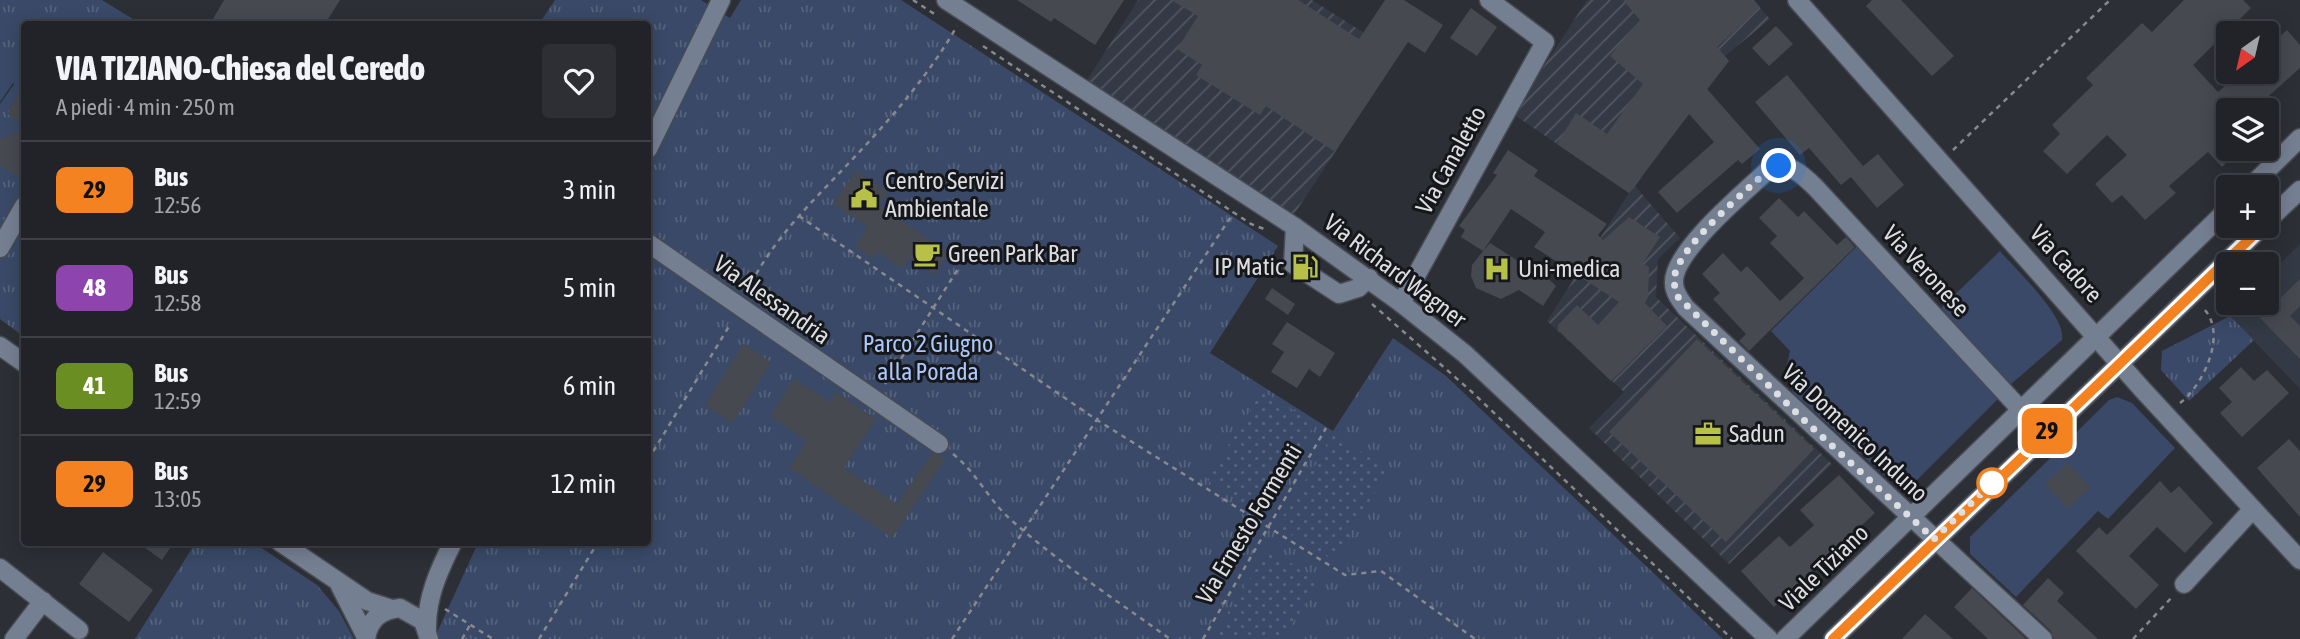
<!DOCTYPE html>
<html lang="it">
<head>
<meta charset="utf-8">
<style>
  body { margin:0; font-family:"Asap Condensed",sans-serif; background:#2d2f34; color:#f1f3f6; height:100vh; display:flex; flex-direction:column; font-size:26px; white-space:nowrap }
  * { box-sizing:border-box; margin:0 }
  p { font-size:23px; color:#a2a4a8 }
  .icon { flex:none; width:38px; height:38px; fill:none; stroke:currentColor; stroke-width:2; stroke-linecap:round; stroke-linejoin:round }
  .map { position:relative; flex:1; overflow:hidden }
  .panel { position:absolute; left:21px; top:21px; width:630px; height:525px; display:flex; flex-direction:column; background:#212328; border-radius:7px; box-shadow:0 4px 18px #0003,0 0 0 2px #3e4045 }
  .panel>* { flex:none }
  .badge { padding:0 14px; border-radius:10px; font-size:24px; line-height:46px }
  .needle { width:46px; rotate:214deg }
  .tools { position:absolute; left:2216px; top:21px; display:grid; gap:14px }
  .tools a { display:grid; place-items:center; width:63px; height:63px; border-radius:7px; background:#212328; box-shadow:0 4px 18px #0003,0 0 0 2px #3e4045; font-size:35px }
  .you { position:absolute; width:35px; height:35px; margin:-18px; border:5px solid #fff; border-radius:50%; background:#1a73e8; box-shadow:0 0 0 10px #1a73e833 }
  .map>.badge { position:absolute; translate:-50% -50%; box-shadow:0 0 0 4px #fff }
  .round { display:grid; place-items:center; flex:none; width:74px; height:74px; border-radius:7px; background:#2d2f34 }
  .head { display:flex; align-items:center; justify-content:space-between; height:119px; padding:0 35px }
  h1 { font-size:33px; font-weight:800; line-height:52px }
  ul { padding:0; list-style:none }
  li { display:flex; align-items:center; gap:21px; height:98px; padding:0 35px; border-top:2px solid #3e4045 }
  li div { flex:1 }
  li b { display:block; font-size:26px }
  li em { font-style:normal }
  li .badge { min-width:77px; font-weight:700; text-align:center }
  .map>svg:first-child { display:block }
  .built { fill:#343a45 }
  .industrial { fill:url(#industrial-furrows) }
  .grass { fill:#394967 }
  .park { fill:url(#park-tufts) }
  .garden { fill:url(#garden-dots) }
  .building { fill:#464950 }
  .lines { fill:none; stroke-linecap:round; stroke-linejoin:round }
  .minor-casing { stroke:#484b51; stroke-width:21 }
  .path { stroke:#87898e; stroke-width:2.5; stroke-dasharray:5 5; stroke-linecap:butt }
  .minor { stroke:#757f92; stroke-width:18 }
  .line-casing { stroke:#fff; stroke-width:16 }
  .line { stroke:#f58220; stroke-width:10 }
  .walk { stroke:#dcdee2; stroke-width:7; stroke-dasharray:0 12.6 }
  .stop-dot { fill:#fff; stroke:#f58220; stroke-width:3.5 }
  .labels { text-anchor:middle; stroke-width:6; stroke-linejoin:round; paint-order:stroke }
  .street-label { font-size:24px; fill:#dcdee2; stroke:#16171a }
  .poi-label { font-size:24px; fill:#dcdee2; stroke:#16171a; text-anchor:start }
  .park-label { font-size:24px; fill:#abc7fc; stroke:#16171a }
</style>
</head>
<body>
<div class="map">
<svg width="2300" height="639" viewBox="0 0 2300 639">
  <defs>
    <pattern id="industrial-furrows" width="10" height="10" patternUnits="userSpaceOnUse" patternTransform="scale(1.75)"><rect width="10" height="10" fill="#343a45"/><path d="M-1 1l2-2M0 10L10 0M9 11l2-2" fill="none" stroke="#515660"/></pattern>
    <pattern id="park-tufts" width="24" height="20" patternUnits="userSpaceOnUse" patternTransform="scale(1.75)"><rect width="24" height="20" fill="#394967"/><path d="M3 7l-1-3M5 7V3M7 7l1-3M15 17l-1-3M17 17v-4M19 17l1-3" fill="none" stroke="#55637c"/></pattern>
    <pattern id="garden-dots" width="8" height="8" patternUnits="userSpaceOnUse" patternTransform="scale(1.75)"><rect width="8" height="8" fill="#394967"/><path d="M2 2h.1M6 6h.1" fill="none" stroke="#55637c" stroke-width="1.8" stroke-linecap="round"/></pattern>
  </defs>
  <rect width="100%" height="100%" fill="#2c2f35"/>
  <!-- built -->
  <path class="built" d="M2300,244V389L2230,316L2243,303H2266V278Z"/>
  <!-- industrial -->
  <g class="industrial">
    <path d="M1138,0H1312L1399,55L1291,219L1084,85Z"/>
    <path d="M1587,0H1753L1770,19L1725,56L1729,61L1635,186L1680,238L1658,259L1656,297L1832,464L1729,564L1589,428L1624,392L1547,321L1629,193L1513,114Z"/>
  </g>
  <!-- grass -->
  <g class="grass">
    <path d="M24,24V91L13,83L0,102V32Z"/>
    <path d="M1857,246L1998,399L1904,493L1793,393L1786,369L1790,351L1771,331Z"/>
    <path d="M2000,251C2016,270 2067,317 2062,340L2010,385L1941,308Z"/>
    <path d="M2117,397L2132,403L2175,448L2108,519L2098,511L2016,597L1970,554V537L2109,400Z"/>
  </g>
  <!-- park -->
  <g class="park">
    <path d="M0,0H102L141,24H24V61L0,45Z"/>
    <path d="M555,0H701L730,18L741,0H901L1278,246L1210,353L1333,431L1393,338L1446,376L1723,639H434L478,543L648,542V24H539Z"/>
    <path d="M24,70V337L0,319V104Z"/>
    <path d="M2230,316L2254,340L2189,401L2161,370L2162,351Z"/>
    <path d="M196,542L254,543L317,585L339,611L354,639H135Z"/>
  </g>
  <!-- garden -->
  <g class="garden">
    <path d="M1262,391L1315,424L1260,513L1207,480Z"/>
    <path d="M1334,435L1389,470L1333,560L1277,526Z"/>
    <path d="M1269,549L1320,582L1282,639H1216L1212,637Z"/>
  </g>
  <!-- building -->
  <g class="building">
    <path d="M224,0H340L325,24H210Z"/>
    <path d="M1017,0H1124L1095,45L1054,18L1051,22Z"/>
    <path d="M1171,0H1298L1359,39L1385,0H1404L1443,25L1425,53L1408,42L1335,152L1266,106L1260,115L1196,75L1202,65L1177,49L1198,16Z"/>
    <path d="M1623,0H1754L1760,7L1717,47L1729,61L1707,89L1760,149L1742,164L1738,160L1677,213L1658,192L1714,142L1689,114L1629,193L1557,144L1576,113L1607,134L1643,84L1610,56L1640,20Z"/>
    <path d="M1872,0H1901L1954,56L1932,76L1866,6Z"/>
    <path d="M2184,0H2243L2251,8L2193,65L2218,92L2241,72H2266V49L2287,30L2300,45V68L2253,110H2228V133L2220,140L2234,155L2222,167L2208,152L2169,186L2176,193L2145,220L2122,195L2112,203L2095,184L2127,155L2107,135L2067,174L2043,151L2060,134L2052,125L2093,85L2086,78L2142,23L2152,32Z"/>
    <path d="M1471,8L1497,27L1477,56L1450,38Z"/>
    <path d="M1776,26L1793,44L1769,66L1752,48Z"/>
    <path d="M1787,75L1863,166L1878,154L1904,185L1877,208L1851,177L1841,185L1809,148L1800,155L1755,102Z"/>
    <path d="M24,83V125L7,114Z"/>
    <path d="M24,129V181L0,165V139Z"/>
    <path d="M1508,150L1538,170L1534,176L1607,224L1598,235L1603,240L1629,217L1660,237L1643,263L1649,267L1648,297L1645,303L1667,326L1611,381L1558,330V325L1577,305L1598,325L1619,302L1534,247L1545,232L1511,209L1483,251L1490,243L1523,264L1527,258L1556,286L1543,306L1519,290L1501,299L1476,288L1471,276L1472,265L1483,251L1461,237L1465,230L1459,226L1497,175L1493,173Z"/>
    <path d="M856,170L888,192L879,206L949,253L934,275L909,258L902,269L878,252L873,259L855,246L868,227L833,204Z"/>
    <path d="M1779,198L1798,217L1804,211L1837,245L1846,237L1855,247L1749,351L1739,341L1746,334L1713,299L1720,293L1702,274L1723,253L1741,272L1747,266L1780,301L1793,289L1804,278L1770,243L1777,236L1759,218Z"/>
    <path d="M2300,279V306L2290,316L2300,326V359L2260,318Z"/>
    <path d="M1272,288L1295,304L1288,315L1265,299Z"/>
    <path d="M1287,322L1335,353L1320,377L1309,369L1297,388L1271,372L1284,352L1272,344Z"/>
    <path d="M1697,339L1814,449L1726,542L1609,432Z"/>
    <path d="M743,344L771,362L733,423L705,405Z"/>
    <path d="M2241,367L2254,381L2267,370L2289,393L2242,437L2220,413L2232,402L2219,388Z"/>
    <path d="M794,379L830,402L836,392L876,419L844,468L897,504L932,453L946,458L892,538L789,468L807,441L770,416Z"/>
    <path d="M2289,439L2300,451V517L2257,468Z"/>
    <path d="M2068,463L2090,487L2068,509L2045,484Z"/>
    <path d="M1839,475L1875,513L1774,607L1741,571L1779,536L1790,547L1814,525L1800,510Z"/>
    <path d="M2160,481L2171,493L2179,486L2213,523L2185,553L2157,527L2129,556L2159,585L2136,609L2076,551L2099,527L2107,535Z"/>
    <path d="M137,542H174L162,560Z"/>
    <path d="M103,552L153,590L129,622L79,584Z"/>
    <path d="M2048,578L2064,593L2057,601L2098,639H2054L2051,631L2023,605Z"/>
    <path d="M1972,588L2026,639H1988L1954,607Z"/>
    <path d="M1925,614L1953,639H1902Z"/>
  </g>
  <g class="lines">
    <!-- minor casing -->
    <g class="minor-casing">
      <g id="minor">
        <path d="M946,0L1295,227L1401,303L1465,354L1769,639"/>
        <path d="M1797,0L2142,389L2300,560"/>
        <path d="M648,149L721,0"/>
        <path d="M2250,187L2300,138"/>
        <path d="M2266,222L2300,190"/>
        <path d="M1295,227L1293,264L1339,294L1358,288L1369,278"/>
        <path d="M648,243L939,444"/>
        <path d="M0,248L24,206"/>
        <path d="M1401,303L1545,42L1489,0"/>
        <path d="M0,346L24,363"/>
        <path d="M2022,411L1816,188C1801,173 1790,162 1768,170C1745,192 1672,252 1674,283C1674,293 1681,301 1686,308L2043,639"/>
        <path d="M280,542L367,601L392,609"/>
        <path d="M0,568L79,630"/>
        <path d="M2184,584L2253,509"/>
        <path d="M340,586L366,637"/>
        <path d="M427,630C426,598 439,570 453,542"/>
        <path d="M14,639L43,601"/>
        <path d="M366,639C369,619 381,610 400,608L423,621L429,639"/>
        <path d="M1785,639L2228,209"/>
        <path d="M1833,639L2263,226"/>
      </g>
    </g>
    <!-- path -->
    <g class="path">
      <path d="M913,0L936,15"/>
      <path d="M983,46L1251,224L1264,229"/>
      <path d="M1953,150L2110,0"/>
      <path d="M799,216L1097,420L1345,575L1381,571L1475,639"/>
      <path d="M747,292C770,242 810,204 847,165C887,123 928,77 957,26"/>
      <path d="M1372,304L1472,392L1732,639"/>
      <path d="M885,384L958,269"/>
      <path d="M2180,403C2204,385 2228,332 2203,308"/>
      <path d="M953,454C976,472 988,499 1010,519C1059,563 1116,600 1170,639"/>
      <path d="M648,460L731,323"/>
      <path d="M445,609L493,639"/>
      <path d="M462,639L470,625"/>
      <path d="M539,639L598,542"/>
      <path d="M952,639L1234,212"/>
      <path d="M1203,639L1326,428"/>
      <path d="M2133,639L2173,596"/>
    </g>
    <!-- minor -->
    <use href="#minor" class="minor"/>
  </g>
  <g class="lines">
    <!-- line casing -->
    <g class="line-casing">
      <path id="line" d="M1833,639L2263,226"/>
    </g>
    <!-- line -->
    <use href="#line" class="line"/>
    <!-- walk -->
    <path class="walk" d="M1779,166L1768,170C1744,193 1686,241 1676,271C1672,280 1675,288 1678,297L1805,421L1934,539L1992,483"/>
  </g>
  <!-- icons -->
  <defs>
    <g id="civic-bare" transform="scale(2.1)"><path d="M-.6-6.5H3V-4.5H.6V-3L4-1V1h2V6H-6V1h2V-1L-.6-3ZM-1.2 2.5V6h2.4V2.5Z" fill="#b8c147" stroke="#16171a" stroke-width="2.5" paint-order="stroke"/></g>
    <g id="cafe-bare" transform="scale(2.1)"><path d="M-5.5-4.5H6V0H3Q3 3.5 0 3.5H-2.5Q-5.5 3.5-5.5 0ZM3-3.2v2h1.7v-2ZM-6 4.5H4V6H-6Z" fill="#b8c147" stroke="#16171a" stroke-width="2.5" paint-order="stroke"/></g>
    <g id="fuel-bare" transform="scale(2.1)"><path d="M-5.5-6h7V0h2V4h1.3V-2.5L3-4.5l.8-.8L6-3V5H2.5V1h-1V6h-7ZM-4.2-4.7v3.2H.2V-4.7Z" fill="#b8c147" stroke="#16171a" stroke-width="2.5" paint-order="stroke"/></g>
    <g id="hospital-bare" transform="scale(2.1)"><path d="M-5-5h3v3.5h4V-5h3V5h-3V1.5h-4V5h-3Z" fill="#b8c147" stroke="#16171a" stroke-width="2.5" paint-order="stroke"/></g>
    <g id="office-bare" transform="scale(2.1)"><path d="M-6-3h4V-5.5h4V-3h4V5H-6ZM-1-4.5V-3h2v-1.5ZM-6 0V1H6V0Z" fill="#b8c147" stroke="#16171a" stroke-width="2.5" paint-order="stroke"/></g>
  </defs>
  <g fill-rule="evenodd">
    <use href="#civic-bare" x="864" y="195"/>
    <use href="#cafe-bare" x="927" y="254"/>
    <use href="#fuel-bare" x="1305" y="267"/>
    <use href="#hospital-bare" x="1497" y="269"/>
    <use href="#office-bare" x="1708" y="434"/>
  </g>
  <!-- markers -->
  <circle class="stop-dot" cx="1992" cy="483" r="14"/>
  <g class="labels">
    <!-- street labels -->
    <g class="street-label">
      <text transform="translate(1451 160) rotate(-61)" y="8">Via Canaletto</text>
      <text transform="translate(2066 264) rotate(48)" y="8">Via Cadore</text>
      <text transform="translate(1395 271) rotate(37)" y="8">Via Richard Wagner</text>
      <text transform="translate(1926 271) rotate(47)" y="8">Via Veronese</text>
      <text transform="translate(772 300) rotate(35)" y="8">Via Alessandria</text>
      <text transform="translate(1855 433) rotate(43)" y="8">Via Domenico Induno</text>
      <text transform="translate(1249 524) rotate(-59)" y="8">Via Ernesto Formenti</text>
      <text transform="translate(1824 568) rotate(-44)" y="8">Viale Tiziano</text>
    </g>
    <!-- poi labels -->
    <g class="poi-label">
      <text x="885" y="189">Centro Servizi<tspan x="885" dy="28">Ambientale</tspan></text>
      <text x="948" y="262">Green Park Bar</text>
      <text x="1284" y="275" text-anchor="end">IP Matic</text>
      <text x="1518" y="277">Uni-medica</text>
      <text x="1729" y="442">Sadun</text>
    </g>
    <!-- park labels -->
    <g class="park-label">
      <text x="928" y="352">Parco 2 Giugno<tspan x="928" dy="28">alla Porada</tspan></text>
    </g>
  </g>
</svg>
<div class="tools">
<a><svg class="needle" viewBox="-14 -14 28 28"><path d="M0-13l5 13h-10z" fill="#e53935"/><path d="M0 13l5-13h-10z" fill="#a2a4a8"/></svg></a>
<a><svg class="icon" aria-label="layers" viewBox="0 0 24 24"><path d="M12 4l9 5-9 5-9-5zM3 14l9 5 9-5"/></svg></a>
<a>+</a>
<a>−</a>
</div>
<div class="you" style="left:1779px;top:166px"></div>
<b class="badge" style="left:2047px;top:431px;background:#f58220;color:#111">29</b>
<section class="panel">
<div class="head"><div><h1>VIA TIZIANO-Chiesa del Ceredo</h1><p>A piedi · 4 min · 250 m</p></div><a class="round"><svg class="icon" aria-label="heart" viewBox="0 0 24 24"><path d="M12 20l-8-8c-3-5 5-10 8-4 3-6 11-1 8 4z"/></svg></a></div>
<ul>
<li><span class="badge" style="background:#f58220;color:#111">29</span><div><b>Bus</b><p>12:56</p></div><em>3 min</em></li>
<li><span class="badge" style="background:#8e44ad;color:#fff">48</span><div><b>Bus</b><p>12:58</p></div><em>5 min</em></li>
<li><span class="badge" style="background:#6b8e23;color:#fff">41</span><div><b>Bus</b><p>12:59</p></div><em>6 min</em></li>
<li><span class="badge" style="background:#f58220;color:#111">29</span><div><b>Bus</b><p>13:05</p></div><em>12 min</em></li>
</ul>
</section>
</div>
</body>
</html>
